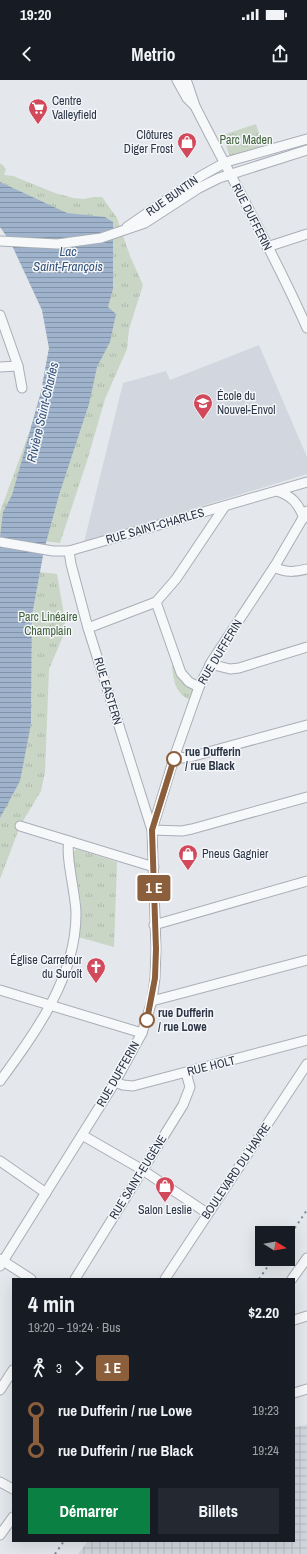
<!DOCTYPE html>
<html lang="fr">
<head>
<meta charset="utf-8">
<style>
  body { margin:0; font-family:"Archivo Narrow",sans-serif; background:#242831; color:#f1f3f6; height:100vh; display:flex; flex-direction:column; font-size:15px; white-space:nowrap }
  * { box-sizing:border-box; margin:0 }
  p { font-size:13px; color:#9ea1a6 }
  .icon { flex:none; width:22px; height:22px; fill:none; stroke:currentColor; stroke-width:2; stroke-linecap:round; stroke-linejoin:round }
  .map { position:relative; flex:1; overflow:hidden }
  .sheet { position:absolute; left:12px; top:1198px; width:283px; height:264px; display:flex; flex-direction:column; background:#171b24; border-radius:0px; box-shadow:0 4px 16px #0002 }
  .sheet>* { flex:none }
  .badge { padding:0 8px; border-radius:3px; font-size:14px; line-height:26px }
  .needle { width:26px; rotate:101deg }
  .controls { position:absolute; left:255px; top:1146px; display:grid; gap:8px }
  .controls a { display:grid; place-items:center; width:40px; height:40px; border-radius:0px; background:#171b24; box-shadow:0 4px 16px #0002; font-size:20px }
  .map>.badge { position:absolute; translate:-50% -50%; box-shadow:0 0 0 2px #fff }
  .legs { display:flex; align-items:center; gap:6px; height:44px; padding:0 16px; font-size:13px }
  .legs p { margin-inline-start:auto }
  .summary { display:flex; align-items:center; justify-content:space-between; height:68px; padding:0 16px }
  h1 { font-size:22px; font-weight:700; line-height:30px }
  .primary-button { display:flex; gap:8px; margin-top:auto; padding:8px 16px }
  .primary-button a { flex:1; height:46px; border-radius:0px; background:#0b8043; color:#fff; font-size:16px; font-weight:700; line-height:46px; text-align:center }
  .primary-button a+a { background:#242831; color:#f1f3f6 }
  ul { padding:0 16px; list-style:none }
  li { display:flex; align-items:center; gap:14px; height:40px; font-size:15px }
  li i { display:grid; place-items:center; width:6px; height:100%; margin:0 5px; background:currentColor }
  li i::after { content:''; width:10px; height:10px; margin:-5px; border:3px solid; border-radius:50%; background:#171b24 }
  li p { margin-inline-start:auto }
  li:first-child i { background:linear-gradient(#0000 50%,currentColor 0) }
  li:last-child i { background:linear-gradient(currentColor 50%,#0000 0) }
  .status { display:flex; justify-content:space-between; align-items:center; height:28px; padding:0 20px; background:#171b24; direction:ltr }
  .status svg { height:11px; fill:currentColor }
  header { display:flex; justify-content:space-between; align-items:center; height:52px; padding:0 16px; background:#171b24; font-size:18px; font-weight:700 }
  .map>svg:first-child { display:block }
  .built { fill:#d2d6de }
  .industrial { fill:url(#industrial-grid) }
  .park { fill:url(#park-tufts) }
  .water { fill:url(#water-rules) }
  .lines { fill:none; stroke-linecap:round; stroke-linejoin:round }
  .minor-casing { stroke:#a9aeb7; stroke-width:11 }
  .minor { stroke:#f7f8fa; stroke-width:9 }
  .rail { stroke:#7d8696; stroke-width:2; stroke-dasharray:2 4; stroke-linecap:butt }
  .line-1-casing { stroke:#fff; stroke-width:9 }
  .line-1 { stroke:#8b5e3c; stroke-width:6 }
  .stop-1-dot { fill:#fff; stroke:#8b5e3c; stroke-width:2 }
  .labels { text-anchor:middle; stroke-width:3; stroke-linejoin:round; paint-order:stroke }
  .poi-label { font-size:12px; fill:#2b3445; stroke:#f4f6f9; text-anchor:start }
  .park-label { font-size:12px; fill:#3f6138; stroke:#f4f6f9 }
  .street-label { font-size:12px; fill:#2b3445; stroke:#f4f6f9 }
  .stop-label { font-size:12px; font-weight:bold; fill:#2b3445; stroke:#f4f6f9; text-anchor:start }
  .water-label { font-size:13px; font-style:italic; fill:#34527a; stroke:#f4f6f9 }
</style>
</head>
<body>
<div class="status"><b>19:20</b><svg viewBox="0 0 49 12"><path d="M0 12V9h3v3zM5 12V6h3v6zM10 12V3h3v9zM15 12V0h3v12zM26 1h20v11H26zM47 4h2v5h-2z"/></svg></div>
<header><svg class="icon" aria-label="back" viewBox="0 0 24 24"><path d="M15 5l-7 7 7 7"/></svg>Metrio<svg class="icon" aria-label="share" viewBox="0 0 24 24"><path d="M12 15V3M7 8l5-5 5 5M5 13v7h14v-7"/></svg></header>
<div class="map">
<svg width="307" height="1474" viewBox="0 0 307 1474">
  <defs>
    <pattern id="industrial-grid" width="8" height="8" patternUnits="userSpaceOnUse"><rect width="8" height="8" fill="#d2d6de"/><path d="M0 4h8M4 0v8" fill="none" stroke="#b4b8c0"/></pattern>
    <pattern id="park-tufts" width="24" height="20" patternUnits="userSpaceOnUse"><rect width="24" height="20" fill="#c9d6c5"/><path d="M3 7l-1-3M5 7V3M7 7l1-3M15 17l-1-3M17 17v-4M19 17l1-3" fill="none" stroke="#adb8ab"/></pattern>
    <pattern id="water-rules" width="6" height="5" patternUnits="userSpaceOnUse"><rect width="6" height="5" fill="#9fb4cc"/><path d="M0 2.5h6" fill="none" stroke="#8293a7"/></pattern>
  </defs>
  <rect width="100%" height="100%" fill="#e4e7ec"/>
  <!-- built -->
  <path class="built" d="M259,265L307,377V394L84,462L123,303L166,291L170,300Z"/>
  <!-- industrial -->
  <path class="industrial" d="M307,1345V1474H78L88,1461H294V1347Z"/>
  <!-- park -->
  <g class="park">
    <path d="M256,44L264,69L230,78L223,55Z"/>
    <path d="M0,83L6,89L4,95L13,96L55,113L73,118L84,119L94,117H102L117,138L130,176L143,205L129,249L127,269L105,319L87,381L60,463L0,456V432L30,350L41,312L49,268L42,230L10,161L0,147Z"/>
    <path d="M40,492L57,494L65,541L64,554L49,589L45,692L41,711L20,746L0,799V738L31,644L32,536Z"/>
    <path d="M176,578L179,587L199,607L194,621C176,616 174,603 172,587Z"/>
    <path d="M76,769L117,782L114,867L78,857L81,824L72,775Z"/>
  </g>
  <!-- water -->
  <path class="water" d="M0,102L67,133L105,137L113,142V209L108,227L116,234L110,262L97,287L89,324L59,415L44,470L32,536L31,644L20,701L0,738V457L3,432L12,415L41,312L49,268L42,230L10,161L0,147Z"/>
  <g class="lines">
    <!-- minor casing -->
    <g class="minor-casing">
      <g id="minor">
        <path d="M177,0L187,18L194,25"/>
        <path d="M186,0C190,9 192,19 196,28C233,101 274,173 307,248"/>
        <path d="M127,147L201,96L226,82L307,59"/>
        <path d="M0,161L57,164L101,158L145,143L199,108L219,98L307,70"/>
        <path d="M267,167L307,154"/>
        <path d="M0,235L18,286L22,308"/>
        <path d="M0,287L18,286"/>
        <path d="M277,411C292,416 298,423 304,438"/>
        <path d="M0,462L53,471H69L307,402"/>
        <path d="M69,471L71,484L88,548L152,750L182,751L192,749L307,717"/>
        <path d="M274,487C286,493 294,492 307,489"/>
        <path d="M156,522L181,593L189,602L199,607"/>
        <path d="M88,548L156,522L176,499L225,426"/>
        <path d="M210,584L230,589L239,588L307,567"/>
        <path d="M175,675L183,678L190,677L307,645"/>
        <path d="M20,746L154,787"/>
        <path d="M154,845L307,801"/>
        <path d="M0,910L142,953"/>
        <path d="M152,921L307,880"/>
        <path d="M0,1001C36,952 76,897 76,834C76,814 65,776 69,761"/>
        <path d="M115,1002L123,1005L133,1006L307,960"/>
        <path d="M82,1055L141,1089L207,1133"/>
        <path d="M0,1081L46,1113"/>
        <path d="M0,1179L31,1199"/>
        <path d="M0,1186L115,1002L142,953L152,921L155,898L156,869L152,750L175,675L199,607L212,581L276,484L307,431"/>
        <path d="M75,1199L183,1025L190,1007L186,993"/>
        <path d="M165,1199L307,984"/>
        <path d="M292,1199L307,1178"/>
        <path d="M294,1240L307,1236"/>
        <path d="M0,1310L13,1290"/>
        <path d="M294,1313L307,1309"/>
        <path d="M0,1402L13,1409"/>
        <path d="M0,1455L13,1437"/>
      </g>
    </g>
    <!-- minor -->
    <use href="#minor" class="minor"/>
    <!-- rail -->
    <g class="rail">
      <path d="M288,1158L307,1130"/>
      <path d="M259,1199L273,1179"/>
      <path d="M55,1474L64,1461"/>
    </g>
  </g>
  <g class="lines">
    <!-- line-1 casing -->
    <g class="line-1-casing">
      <path id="line-1" d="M147,940L155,898L156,869L152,750L174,679"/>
    </g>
    <!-- line-1 -->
    <use href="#line-1" class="line-1"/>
  </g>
  <!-- icons -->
  <defs>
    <g id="supermarket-pin" transform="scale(1)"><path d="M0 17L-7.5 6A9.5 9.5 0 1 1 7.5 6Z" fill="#d1495b" stroke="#f4f6f9"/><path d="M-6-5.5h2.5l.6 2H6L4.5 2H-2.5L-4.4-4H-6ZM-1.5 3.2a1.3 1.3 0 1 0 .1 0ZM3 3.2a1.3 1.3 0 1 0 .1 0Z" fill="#fff"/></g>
    <g id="shop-pin" transform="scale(1)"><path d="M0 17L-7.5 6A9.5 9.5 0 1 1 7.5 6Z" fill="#d1495b" stroke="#f4f6f9"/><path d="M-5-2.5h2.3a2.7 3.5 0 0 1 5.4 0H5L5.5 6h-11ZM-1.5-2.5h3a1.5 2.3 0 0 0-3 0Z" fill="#fff"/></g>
    <g id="university-pin" transform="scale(1)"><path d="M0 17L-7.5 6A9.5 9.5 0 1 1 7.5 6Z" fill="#d1495b" stroke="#f4f6f9"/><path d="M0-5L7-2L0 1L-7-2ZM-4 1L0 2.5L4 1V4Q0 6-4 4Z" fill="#fff"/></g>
    <g id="church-pin" transform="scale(1)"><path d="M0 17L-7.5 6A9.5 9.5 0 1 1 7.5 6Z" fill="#d1495b" stroke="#f4f6f9"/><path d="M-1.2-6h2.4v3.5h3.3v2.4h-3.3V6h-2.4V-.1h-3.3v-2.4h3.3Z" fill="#fff"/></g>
  </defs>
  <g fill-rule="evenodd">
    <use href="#supermarket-pin" x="38" y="28"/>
    <use href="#shop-pin" x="187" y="62"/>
    <use href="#university-pin" x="203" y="323"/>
    <use href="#shop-pin" x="188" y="774"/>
    <use href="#church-pin" x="96" y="887"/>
    <use href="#shop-pin" x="165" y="1106"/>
  </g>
  <!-- markers -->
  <g class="stop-1-dot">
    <circle cx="174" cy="679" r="7"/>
    <circle cx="147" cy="940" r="7"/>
  </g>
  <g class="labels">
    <!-- poi labels -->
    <g class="poi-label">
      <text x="52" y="25">Centre<tspan x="52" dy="14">Valleyfield</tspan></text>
      <text x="173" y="59" text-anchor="end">Clôtures<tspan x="173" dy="14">Diger Frost</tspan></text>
      <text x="217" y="320">École du<tspan x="217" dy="14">Nouvel-Envol</tspan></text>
      <text x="202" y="778">Pneus Gagnier</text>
      <text x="82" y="884" text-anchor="end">Église Carrefour<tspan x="82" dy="14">du Suroît</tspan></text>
      <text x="165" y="1134" text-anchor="middle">Salon Leslie</text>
    </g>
    <!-- park labels -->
    <g class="park-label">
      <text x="246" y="64">Parc Maden</text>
      <text x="48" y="541">Parc Linéaire<tspan x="48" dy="14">Champlain</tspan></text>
    </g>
    <!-- street labels -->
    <g class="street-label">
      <text transform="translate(172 116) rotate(-35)" y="4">RUE BUNTIN</text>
      <text transform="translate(252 137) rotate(63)" y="4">RUE DUFFERIN</text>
      <text transform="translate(155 446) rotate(-16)" y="4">RUE SAINT-CHARLES</text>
      <text transform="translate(220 572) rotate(-59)" y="4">RUE DUFFERIN</text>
      <text transform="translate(108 611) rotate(73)" y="4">RUE EASTERN</text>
      <text transform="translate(211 986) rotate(-14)" y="4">RUE HOLT</text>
      <text transform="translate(118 994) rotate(-60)" y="4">RUE DUFFERIN</text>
      <text transform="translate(236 1091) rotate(-56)" y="4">BOULEVARD DU HAVRE</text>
      <text transform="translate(138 1097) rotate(-58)" y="4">RUE SAINT-EUGÈNE</text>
    </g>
    <!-- stop labels -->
    <g class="stop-label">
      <text x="185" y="676">rue Dufferin<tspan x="185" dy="14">/ rue Black</tspan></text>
      <text x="158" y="937">rue Dufferin<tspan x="158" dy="14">/ rue Lowe</tspan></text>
    </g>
    <!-- water labels -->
    <g class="water-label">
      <text x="68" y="176">Lac<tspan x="68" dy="15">Saint-François</tspan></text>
      <text transform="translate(42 332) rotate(-77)" y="5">Rivière Saint-Charles</text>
    </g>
  </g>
</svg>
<div class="controls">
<a><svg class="needle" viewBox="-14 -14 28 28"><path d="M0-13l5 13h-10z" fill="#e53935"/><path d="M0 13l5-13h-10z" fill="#9ea1a6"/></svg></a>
</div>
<b class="badge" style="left:154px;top:808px;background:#8b5e3c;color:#fff">1 E</b>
<section class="sheet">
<div class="summary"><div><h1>4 min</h1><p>19:20 – 19:24 · Bus</p></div><b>$2.20</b></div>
<div class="legs"><svg class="icon" aria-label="walk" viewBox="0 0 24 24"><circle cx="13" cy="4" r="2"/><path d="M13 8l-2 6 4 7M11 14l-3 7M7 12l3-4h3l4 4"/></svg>3<svg class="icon" aria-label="forward" viewBox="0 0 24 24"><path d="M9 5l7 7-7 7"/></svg><b class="badge" style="background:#8b5e3c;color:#fff">1 E</b></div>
<ul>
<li><i style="color:#8b5e3c"></i><b>rue Dufferin / rue Lowe</b><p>19:23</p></li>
<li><i style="color:#8b5e3c"></i><b>rue Dufferin / rue Black</b><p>19:24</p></li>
</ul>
<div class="primary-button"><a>Démarrer</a><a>Billets</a></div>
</section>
</div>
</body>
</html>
